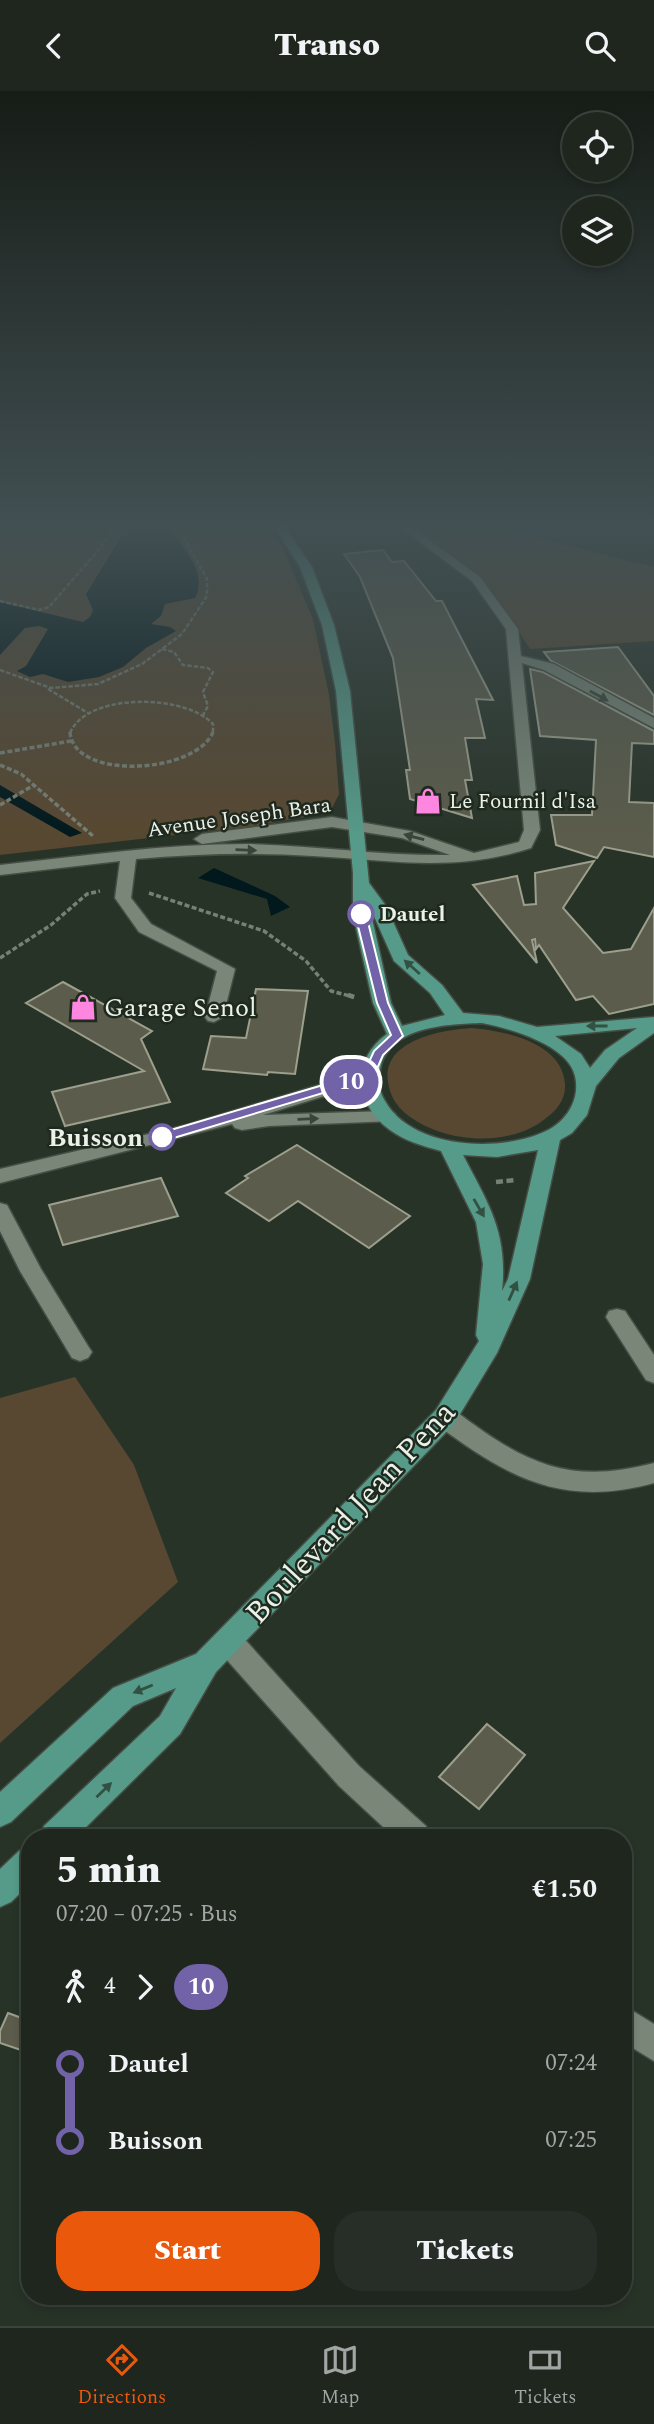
<!DOCTYPE html>
<html lang="en">
<head>
<meta charset="utf-8">
<style>
  body { margin:0; font-family:Spectral,serif; background:#262e27; color:#f1f3f6; height:100vh; display:flex; flex-direction:column; font-size:26px; white-space:nowrap }
  * { box-sizing:border-box; margin:0 }
  p { font-size:23px; color:#a1a5a4 }
  .icon { flex:none; width:38px; height:38px; fill:none; stroke:currentColor; stroke-width:2; stroke-linecap:round; stroke-linejoin:round }
  .map { position:relative; flex:1; overflow:hidden }
  .panel { position:absolute; left:21px; top:1738px; width:611px; height:476px; display:flex; flex-direction:column; background:#1e261e; border-radius:28px; box-shadow:0 4px 10px #0003,0 0 0 2px #3c433c }
  .panel>* { flex:none }
  .badge { padding:0 14px; border-radius:23px; font-size:24px; line-height:46px }
  .buttons { position:absolute; left:562px; top:21px; display:grid; gap:14px }
  .buttons a { display:grid; place-items:center; width:70px; height:70px; border-radius:50%; background:#1e261e; box-shadow:0 4px 10px #0003,0 0 0 2px #3c433c; font-size:35px }
  .map>.badge { position:absolute; translate:-50% -50%; box-shadow:0 0 0 4px #fff }
  .legs { display:flex; align-items:center; gap:10px; height:77px; padding:0 35px; font-size:23px }
  .legs p { margin-inline-start:auto }
  .overview { display:flex; align-items:center; justify-content:space-between; height:119px; padding:0 35px }
  h1 { font-size:38px; font-weight:800; line-height:52px }
  .primary-button { display:flex; gap:14px; margin-top:auto; padding:14px 35px }
  .primary-button a { flex:1; height:80px; border-radius:28px; background:#ea580c; color:#fff; font-size:28px; font-weight:800; line-height:80px; text-align:center }
  .primary-button a+a { background:#262e27; color:#f1f3f6 }
  ul { padding:0 35px; list-style:none }
  li { display:flex; align-items:center; gap:24px; height:77px; font-size:26px }
  li i { display:grid; place-items:center; width:10px; height:100%; margin:0 9px; background:currentColor }
  li i::after { content:''; width:18px; height:18px; margin:-9px; border:5px solid; border-radius:50%; background:#1e261e }
  li p { margin-inline-start:auto }
  li:first-child i { background:linear-gradient(#0000 50%,currentColor 0) }
  li:last-child i { background:linear-gradient(currentColor 50%,#0000 0) }
  header { display:flex; justify-content:space-between; align-items:center; height:91px; padding:0 35px; background:#1e261e; font-size:32px; font-weight:800 }
  .tab-bar { display:flex; justify-content:space-around; align-items:center; height:98px; border-top:2px solid #3c433c; background:#1e261e; font-size:19px; color:#a1a5a4 }
  .tab-bar a { display:grid; justify-items:center; gap:4px }
  .tab-bar .on { color:#ea580c }
  .map>svg:first-child { display:block }
  .green { fill:#584831 }
  .water { fill:#01181c }
  .building { fill:#5b5c4b; stroke:#9d9f8d; stroke-width:2 }
  .lines { fill:none; stroke-linecap:round; stroke-linejoin:round }
  .minor-casing { stroke:#454e44; stroke-width:3 }
  .major-casing { stroke:#454e44; stroke-width:3 }
  .path-far2 { stroke:#778076; stroke-width:2.5; stroke-dasharray:4.5 2; stroke-linecap:butt }
  .path-far1 { stroke:#778076; stroke-width:3.5; stroke-dasharray:5 2.5; stroke-linecap:butt }
  .path { stroke:#778076; stroke-width:4.5; stroke-dasharray:7 3.5; stroke-linecap:butt }
  .minor { fill:#798678; fill-rule:evenodd }
  .major { fill:#569b89; fill-rule:evenodd }
  .oneway { fill:#3a4539 }
  .oneway2 { fill:#325143 }
  .line-1 { fill:#7263a9; stroke:#fff; stroke-width:2 }
  .stop-1-dot { fill:#fff; stroke:#7263a9; stroke-width:3.5 }
  .labels { text-anchor:middle; stroke-width:5; stroke-linejoin:round; paint-order:stroke }
  .far-poi-label { font-size:21px; fill:#eaf1e9; stroke:#1f291e; text-anchor:start }
  .far-street-label { font-size:21px; fill:#eaf1e9; stroke:#1f291e }
  .far-stop-label { font-size:21px; font-weight:bold; fill:#eaf1e9; stroke:#1f291e; text-anchor:start }
  .poi-label { font-size:26px; fill:#eaf1e9; stroke:#1f291e; text-anchor:start }
  .stop-label { font-size:26px; font-weight:bold; fill:#eaf1e9; stroke:#1f291e; text-anchor:end }
  .near-street-label { font-size:32px; fill:#eaf1e9; stroke:#1f291e }
</style>
</head>
<body>
<header><svg class="icon" aria-label="back" viewBox="0 0 24 24"><path d="M15 5l-7 7 7 7"/></svg>Transo<svg class="icon" aria-label="search" viewBox="0 0 24 24"><circle cx="10" cy="10" r="6"/><path d="M15 15l6 6"/></svg></header>
<div class="map">
<svg width="654" height="2235" viewBox="0 0 654 2235">
  <rect width="100%" height="100%" fill="#283328"/>
  <!-- green -->
  <g class="green">
    <path d="M0,436H269L282,456L313,528L329,604L335,652L339,703L332,717L305,726L254,735L0,764Z"/>
    <path d="M409,436H514L546,449L654,476V550L530,558L493,500L466,476Z"/>
    <path d="M472,937C504,940 562,951 565,993C566,1011 554,1022 541,1031C503,1057 440,1051 405,1022C397,1015 391,1006 389,996C377,950 440,939 472,937Z"/>
    <path d="M75,1286L134,1374L178,1491L0,1652V1307Z"/>
  </g>
  <!-- water -->
  <g class="water">
    <path d="M129,436H168C182,457 209,481 195,507L165,513L161,525L151,533L170,536L176,540L146,557L123,576L99,586L68,591L43,583L30,586L17,580L26,575L48,538L39,535L25,537L0,564V511L83,531L90,526L93,519L86,503L121,446L130,444Z"/>
    <path d="M0,694L82,742L70,746L0,706Z"/>
    <path d="M214,777L275,805L290,816L271,825L267,808L198,787Z"/>
  </g>
  <!-- building -->
  <g class="building">
    <path d="M383,459L392,471L404,470L436,510H442L493,609L476,608L485,647H465L472,689H465L472,727L410,708L406,679H410L393,567L360,486L344,463Z"/>
    <path d="M618,556L654,605V624L551,570L544,561Z"/>
    <path d="M530,578L543,581L654,640V653L632,652L629,711L654,712V766L604,756L597,767L556,754L551,724H592L596,649L540,645Z"/>
    <path d="M594,770L563,817L603,862L631,858L654,817V913L609,923L593,905L576,909L539,854L536,858L535,848L532,849L537,872L473,794L517,785L524,814L536,813L535,782Z"/>
    <path d="M63,891L152,940L141,948L170,1011L65,1035L52,1001L144,980L26,912Z"/>
    <path d="M256,898L308,900L295,983L268,981L267,984L203,978L211,945L246,947Z"/>
    <path d="M297,1054L410,1125L369,1157L298,1110L269,1130L226,1102L248,1087L245,1085Z"/>
    <path d="M161,1087L178,1125L63,1154L49,1114Z"/>
    <path d="M487,1633L525,1664L479,1718L439,1686Z"/>
    <path d="M8,1922L30,1930V1962L0,1952V1940Z"/>
  </g>
  <g class="lines">
    <!-- minor casing -->
    <g class="minor-casing">
      <g id="minor">
        <path d="M400,436H412L480,486L518,538L521,565L554,573L654,627V637L544,579L522,572L540,739L531,757C454,782 391,769 313,765C254,761 195,763 136,768L131,807L151,833L235,878L223,926L214,931L208,930L205,926L217,880L139,841L115,807L120,770L0,784V774C82,765 163,753 246,753C314,754 382,765 450,764L402,747L332,736L202,753L194,748L202,743L332,726L410,740L474,762L519,751L524,739L506,538L472,490Z"/>
        <path d="M369,979L376,981L379,985L376,989L263,1024L387,1020L394,1022L397,1026L394,1030L269,1035L242,1039L235,1037L232,1033L0,1092V1078L187,1034Z"/>
        <path d="M0,1112L7,1114L41,1178L88,1255L92,1261L88,1267L80,1270L72,1267L20,1180L0,1140Z"/>
        <path d="M617,1218L625,1220L654,1264V1292L646,1289L606,1226L609,1220Z"/>
        <path d="M445,1317L454,1319C523,1371 567,1395 654,1372V1392C563,1417 508,1387 436,1333L433,1326L436,1319Z"/>
        <path d="M229,1539L239,1542L359,1675L426,1735L430,1746H394L339,1695L219,1560L215,1551L219,1542Z"/>
        <path d="M623,1914L654,1933V1970L623,1951Z"/>
      </g>
    </g>
    <!-- major casing -->
    <g class="major-casing">
      <g id="major">
        <path d="M275,436H285L312,476L334,534L350,600L369,792L386,815L408,864L442,894L463,922L499,925L537,936L654,926V942L619,967L596,995L587,1024L572,1042L560,1049L530,1188L497,1262L454,1333L216,1581L180,1643L76,1746H40L44,1735L160,1625L176,1597L133,1615L11,1731L0,1736V1701L113,1597L196,1563L436,1319L479,1250L476,1244L483,1173L476,1131L441,1060C423,1055 405,1050 390,1039C354,1013 351,969 387,943L373,912L353,823V782L336,600L322,534L300,476ZM369,814L394,870L430,902L445,924L402,935L391,912ZM482,932C509,937 568,954 575,985C580,1006 569,1027 550,1038C506,1062 413,1060 385,1010C378,999 378,987 381,974C392,935 449,933 482,932ZM637,937L605,959L590,977L581,963L555,945ZM538,1059L508,1188L502,1200C508,1142 489,1114 463,1064L497,1066Z"/>
        <path d="M30,1756V1793L11,1811L0,1816V1778L19,1760Z"/>
      </g>
    </g>
    <!-- path-far2 -->
    <g class="path-far2">
      <path d="M0,510L39,519L49,516L96,462L114,436"/>
      <path d="M162,558L174,561L183,574L208,577L213,581L203,601L208,615L203,624"/>
      <path d="M0,579L51,597L98,593L142,573L182,543L207,505V488L178,436"/>
      <path d="M48,598L88,622"/>
      <path d="M70,642C87,601 186,603 213,633V642"/>
    </g>
    <!-- path-far1 -->
    <g class="path-far1">
      <path d="M70,641C73,690 196,683 213,641"/>
      <path d="M0,662L71,650"/>
      <path d="M0,674L21,683L93,745"/>
      <path d="M0,714L34,694"/>
      <path d="M149,802L264,840L306,870L331,900L354,906"/>
      <path d="M0,867L51,834L87,803L100,800"/>
    </g>
    <!-- path -->
    <g class="path">
      <path d="M348,904L354,906"/>
      <path d="M496,1091L515,1089"/>
    </g>
    <!-- minor -->
    <use href="#minor" class="minor"/>
    <!-- major -->
    <use href="#major" class="major"/>
  </g>
  <!-- one-way arrows -->
  <defs><path id="oneway-solid" d="M-6-.8H1V-3.2L6.5 0L1 3.2V.8H-6Z" transform="scale(1.75)"/></defs>
  <g class="oneway">
    <use href="#oneway-solid" transform="translate(599 605) rotate(29)"/>
    <use href="#oneway-solid" transform="translate(414 746) rotate(-165)"/>
    <use href="#oneway-solid" transform="translate(246 759) rotate(2)"/>
    <use href="#oneway-solid" transform="translate(308 1028) rotate(-2)"/>
  </g>
  <g class="oneway2">
    <use href="#oneway-solid" transform="translate(412 876) rotate(-138)"/>
    <use href="#oneway-solid" transform="translate(597 935) rotate(180)"/>
    <use href="#oneway-solid" transform="translate(479 1117) rotate(60)"/>
    <use href="#oneway-solid" transform="translate(513 1200) rotate(-66)"/>
    <use href="#oneway-solid" transform="translate(143 1598) rotate(158)"/>
    <use href="#oneway-solid" transform="translate(104 1699) rotate(-44)"/>
  </g>
  <!-- sky -->
  <linearGradient id="sky" x2="0" y2="1"><stop stop-color="#161c16"/><stop offset="0.58" stop-color="#425053"/><stop offset="1" stop-color="#425053" stop-opacity="0"/></linearGradient>
  <rect width="654" height="749" fill="url(#sky)"/>
  <!-- line-1 -->
  <path class="line-1" d="M361,820L366,823L388,912L403,945L383,964L373,987L167,1049H157V1043L364,982L374,960L391,944L377,912L355,823Z"/>
  <!-- icons -->
  <defs>
    <g id="shop-bare" transform="scale(2.1)"><path d="M-5-2.5h2.3a2.7 3.5 0 0 1 5.4 0H5L5.5 6h-11ZM-1.5-2.5h3a1.5 2.3 0 0 0-3 0Z" fill="#fd86e1" stroke="#1f291e" stroke-width="2.5" paint-order="stroke"/></g>
  </defs>
  <g fill-rule="evenodd">
    <use href="#shop-bare" x="428" y="710"/>
    <use href="#shop-bare" x="83" y="916"/>
  </g>
  <!-- markers -->
  <g class="stop-1-dot">
    <circle cx="361" cy="823" r="12"/>
    <circle cx="162" cy="1046" r="12"/>
  </g>
  <g class="labels">
    <!-- far-poi labels -->
    <g class="far-poi-label">
      <text x="449" y="717">Le Fournil d'Isa</text>
    </g>
    <!-- far-street labels -->
    <g class="far-street-label">
      <text transform="translate(239 726) rotate(-8)" y="7">Avenue Joseph Bara</text>
    </g>
    <!-- far-stop labels -->
    <g class="far-stop-label">
      <text x="380" y="830">Dautel</text>
    </g>
    <!-- poi labels -->
    <g class="poi-label">
      <text x="104" y="925">Garage Senol</text>
    </g>
    <!-- stop labels -->
    <g class="stop-label">
      <text x="143" y="1055">Buisson</text>
    </g>
    <!-- near-street labels -->
    <g class="near-street-label">
      <text transform="translate(350 1421) rotate(-47)" y="11">Boulevard Jean Pena</text>
    </g>
  </g>
</svg>
<div class="buttons">
<a><svg class="icon" aria-label="locate" viewBox="0 0 24 24"><circle cx="12" cy="12" r="6"/><path d="M12 2v4M12 18v4M2 12h4M18 12h4"/></svg></a>
<a><svg class="icon" aria-label="layers" viewBox="0 0 24 24"><path d="M12 4l9 5-9 5-9-5zM3 14l9 5 9-5"/></svg></a>
</div>
<b class="badge" style="left:351px;top:991px;background:#7263a9;color:#fff">10</b>
<section class="panel">
<div class="overview"><div><h1>5 min</h1><p>07:20 – 07:25 · Bus</p></div><b>€1.50</b></div>
<div class="legs"><svg class="icon" aria-label="walk" viewBox="0 0 24 24"><circle cx="13" cy="4" r="2"/><path d="M13 8l-2 6 4 7M11 14l-3 7M7 12l3-4h3l4 4"/></svg>4<svg class="icon" aria-label="forward" viewBox="0 0 24 24"><path d="M9 5l7 7-7 7"/></svg><b class="badge" style="background:#7263a9;color:#fff">10</b></div>
<ul>
<li><i style="color:#7263a9"></i><b>Dautel</b><p>07:24</p></li>
<li><i style="color:#7263a9"></i><b>Buisson</b><p>07:25</p></li>
</ul>
<div class="primary-button"><a>Start</a><a>Tickets</a></div>
</section>
</div>
<nav class="tab-bar">
<a class="on"><svg class="icon" aria-label="directions" viewBox="0 0 24 24"><path d="M12 3l9 9-9 9-9-9zM9 14v-3h6M13 9l2 2-2 2"/></svg>Directions</a>
<a><svg class="icon" aria-label="map" viewBox="0 0 24 24"><path d="M3 6l6-2 6 2 6-2v14l-6 2-6-2-6 2zM9 4v14M15 6v14"/></svg>Map</a>
<a><svg class="icon" aria-label="tickets" viewBox="0 0 24 24"><path d="M3 7h18v10H3zM15 7v10"/></svg>Tickets</a>
</nav>
</body>
</html>
